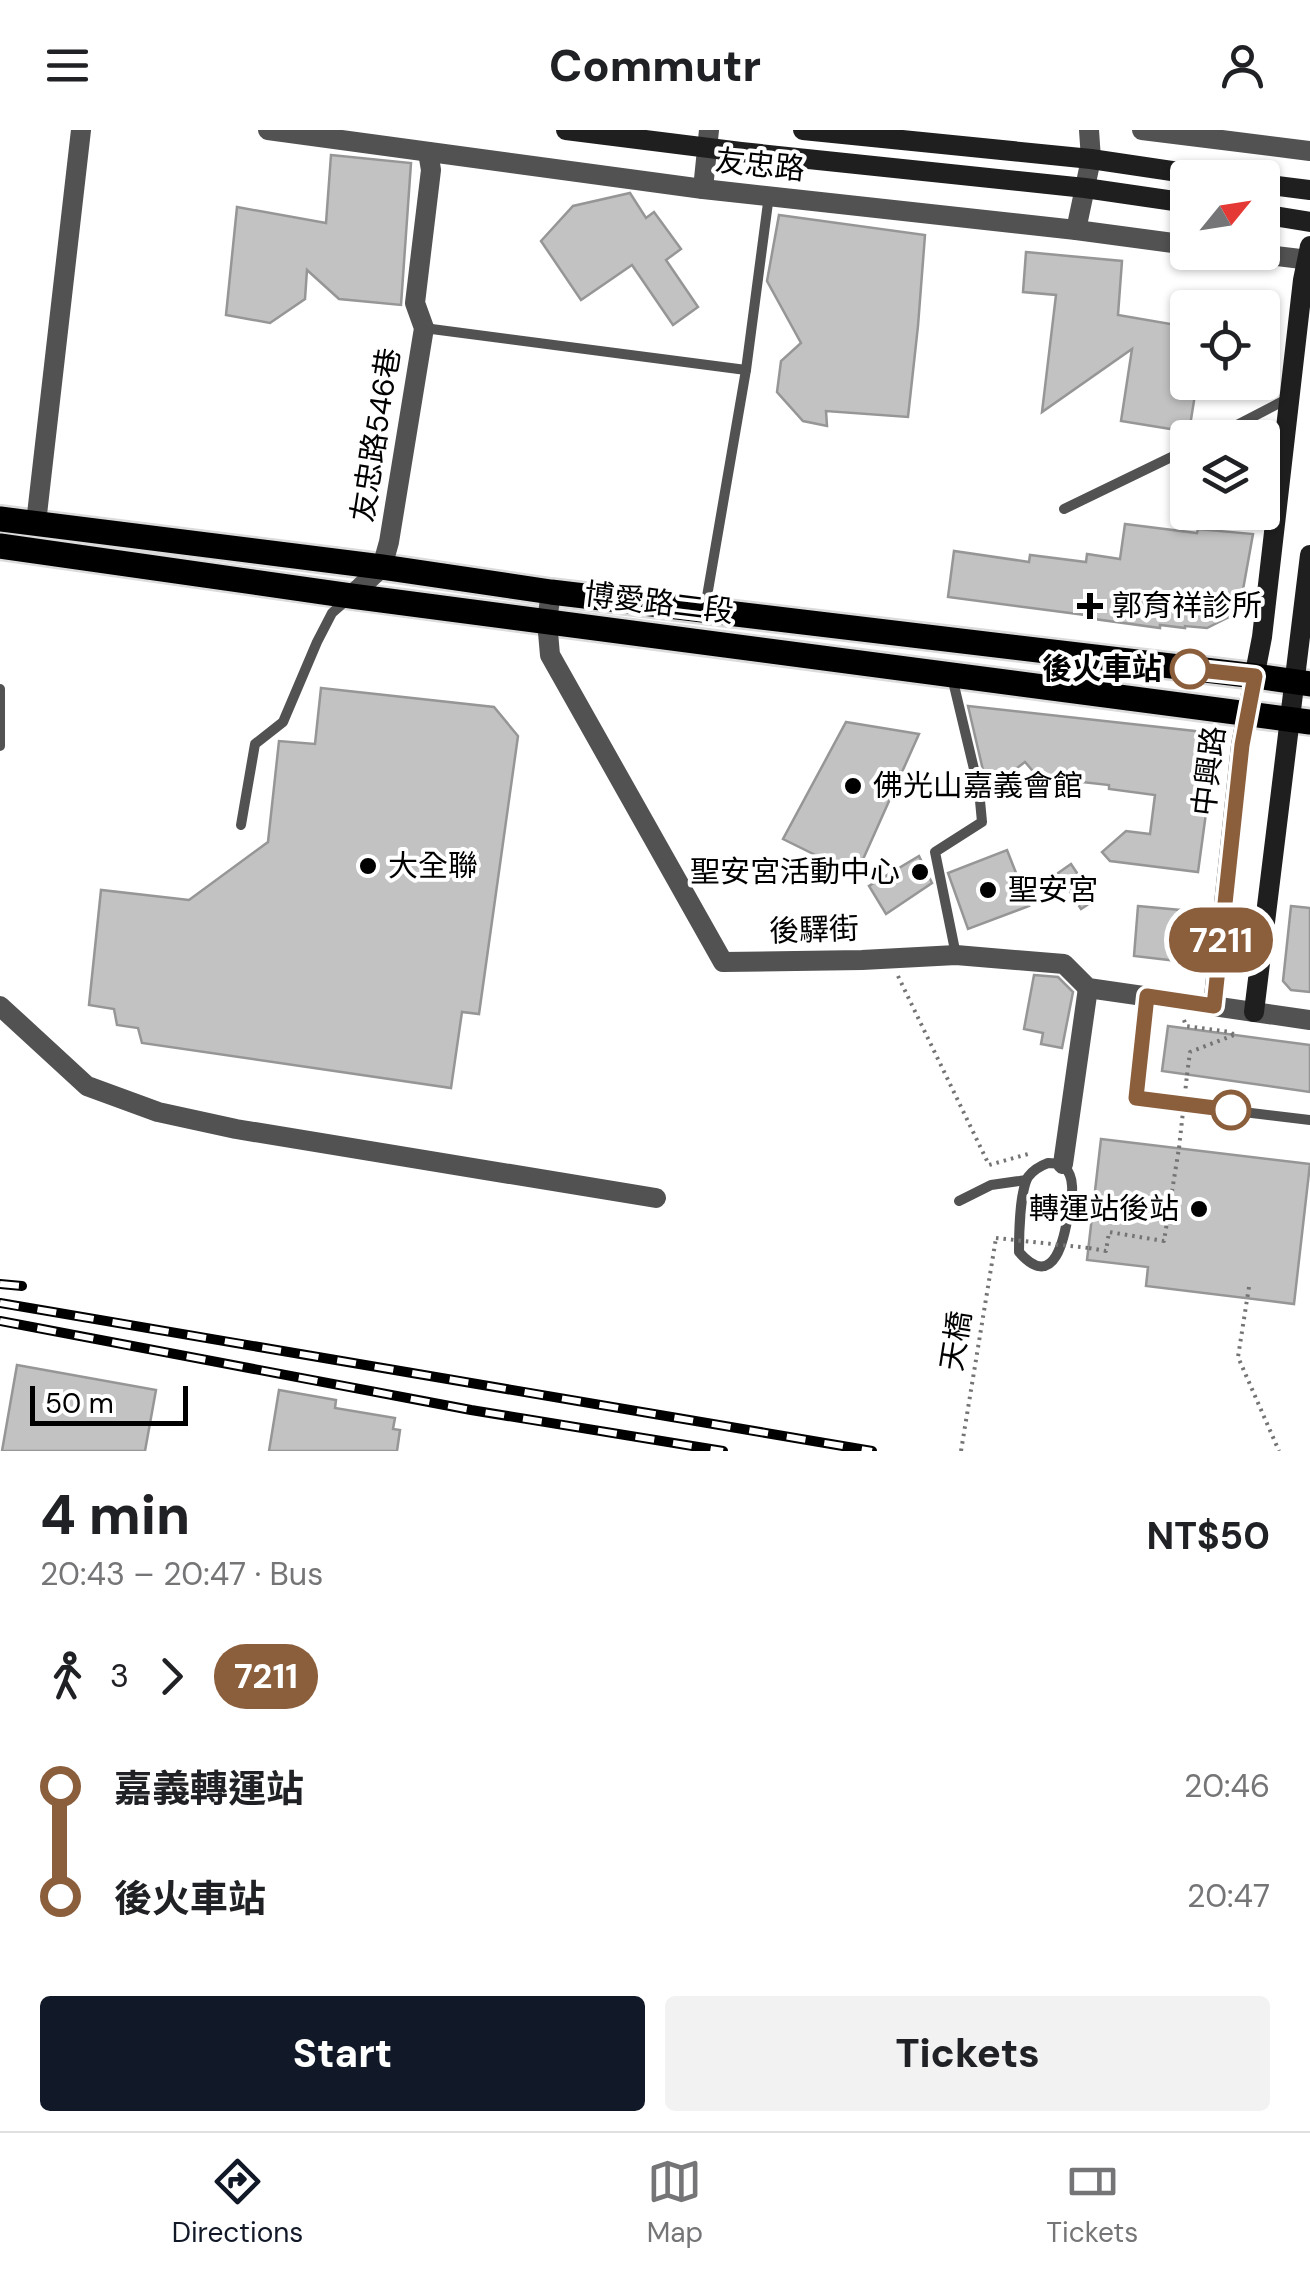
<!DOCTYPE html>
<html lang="en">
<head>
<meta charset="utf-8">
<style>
  body { margin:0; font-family:"DM Sans","Noto Sans TC",sans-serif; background:#f2f2f2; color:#202124; height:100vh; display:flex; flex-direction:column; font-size:38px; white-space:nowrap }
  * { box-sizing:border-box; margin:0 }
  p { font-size:32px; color:#757577 }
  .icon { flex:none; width:55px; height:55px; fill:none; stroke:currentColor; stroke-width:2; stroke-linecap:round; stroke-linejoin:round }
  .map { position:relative; height:1321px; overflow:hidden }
  .details { display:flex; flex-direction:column; background:#fff; flex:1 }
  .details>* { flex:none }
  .badge { padding:0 20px; border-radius:32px; font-size:35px; line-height:65px }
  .needle { width:65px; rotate:60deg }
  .controls { position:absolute; left:1170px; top:30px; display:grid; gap:20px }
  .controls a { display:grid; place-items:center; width:110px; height:110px; border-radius:10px; background:#fff; box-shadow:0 2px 8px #0004; font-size:50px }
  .scale { position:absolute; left:30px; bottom:25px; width:158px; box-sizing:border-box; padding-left:10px; border:5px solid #000; border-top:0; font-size:28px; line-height:35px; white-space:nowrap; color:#000; -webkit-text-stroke:8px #fff; paint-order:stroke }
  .map>.badge { position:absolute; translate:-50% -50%; box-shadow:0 0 0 5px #fff }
  .legs { display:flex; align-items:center; gap:15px; height:110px; padding:0 40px; font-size:32px }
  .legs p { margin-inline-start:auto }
  .headline { display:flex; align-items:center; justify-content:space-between; height:170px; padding:0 40px }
  h1 { font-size:55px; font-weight:800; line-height:75px }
  .primary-button { display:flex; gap:20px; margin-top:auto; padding:20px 40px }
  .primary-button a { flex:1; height:115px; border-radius:10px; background:#111827; color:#fff; font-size:40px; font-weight:800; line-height:115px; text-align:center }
  .primary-button a+a { background:#f2f2f2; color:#202124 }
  ul { padding:0 40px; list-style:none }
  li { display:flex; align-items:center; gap:35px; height:110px; font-size:38px }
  li i { display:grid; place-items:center; width:15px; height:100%; margin:0 12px; background:currentColor }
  li i::after { content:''; width:25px; height:25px; margin:-12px; border:8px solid; border-radius:50%; background:#fff }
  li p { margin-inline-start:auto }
  li:first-child i { background:linear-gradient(#0000 50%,currentColor 0) }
  li:last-child i { background:linear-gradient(currentColor 50%,#0000 0) }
  header { display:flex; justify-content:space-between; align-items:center; height:130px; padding:0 40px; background:#fff; font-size:45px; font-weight:800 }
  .tab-bar { display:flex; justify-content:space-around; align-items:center; height:140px; border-top:2px solid #e0e0e0; background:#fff; font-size:28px; color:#757577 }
  .tab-bar a { display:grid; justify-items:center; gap:5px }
  .tab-bar .current { color:#111827 }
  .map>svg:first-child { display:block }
  .building { fill:#c2c2c2; stroke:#969696; stroke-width:2.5 }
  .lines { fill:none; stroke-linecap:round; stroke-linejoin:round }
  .primary-casing { stroke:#dbdbdb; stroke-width:30 }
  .path { stroke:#747474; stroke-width:4; stroke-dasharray:2.5 5; stroke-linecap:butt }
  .lane { stroke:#525252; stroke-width:10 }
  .street { stroke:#525252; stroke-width:20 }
  .secondary { stroke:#1f1f1f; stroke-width:20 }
  .primary { stroke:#000; stroke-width:25 }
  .rail-casing { stroke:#000; stroke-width:10 }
  .rail { stroke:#fff; stroke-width:6; stroke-dasharray:19; stroke-linecap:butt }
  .path-bridge { stroke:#747474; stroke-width:4; stroke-dasharray:2.5 5; stroke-linecap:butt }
  .line-1-casing { stroke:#fff; stroke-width:22 }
  .line-1 { stroke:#8b5e3c; stroke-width:15 }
  .poi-dot { fill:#000; stroke:#fff; stroke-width:4 }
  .stop-1-dot { fill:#fff; stroke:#8b5e3c; stroke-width:5 }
  .labels { text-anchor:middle; stroke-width:8; stroke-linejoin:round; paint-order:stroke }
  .street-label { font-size:30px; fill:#000; stroke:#fff }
  .poi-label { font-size:30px; fill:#000; stroke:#fff; text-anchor:start }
  .stop-label { font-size:30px; font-weight:bold; fill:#000; stroke:#fff; text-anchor:end }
</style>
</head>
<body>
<header><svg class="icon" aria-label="menu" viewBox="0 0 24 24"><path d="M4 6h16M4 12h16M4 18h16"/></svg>Commutr<svg class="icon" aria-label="person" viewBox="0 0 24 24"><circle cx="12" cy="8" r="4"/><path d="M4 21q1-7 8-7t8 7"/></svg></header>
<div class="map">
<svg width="1310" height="1321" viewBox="0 0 1310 1321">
  <rect width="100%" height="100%" fill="#fff"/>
  <!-- building -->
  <g class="building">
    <path d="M331,25L411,33L401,175L339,169L307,140L305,169L270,193L226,185L237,77L326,93Z"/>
    <path d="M630,63L646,88L654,82L681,119L666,130L698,177L673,195L632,135L581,170L541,111L573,76Z"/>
    <path d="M779,85L925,105L918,196L908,287L826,281L827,296L803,291L777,262L781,231L801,213L767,151Z"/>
    <path d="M1026,122L1122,131L1118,185L1188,197V252H1197L1189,302L1121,291L1132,219L1042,282L1056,165L1023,162Z"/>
    <path d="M1125,394L1197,403L1198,399L1253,404L1239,482L1207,498L1185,496V498L1160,495V498L1087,488L1085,485L948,467L954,421L1029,432L1030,425L1086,432L1087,424L1120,429Z"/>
    <path d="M321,558L494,577L518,606L479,884L462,882L451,958L142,913L138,898L117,895L114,879L89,875L101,760L189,770L268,712L279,611L315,614Z"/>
    <path d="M968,576L1195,601L1208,616L1200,682L1206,683L1198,742L1110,731L1102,722L1126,701L1150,704L1155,665L1109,659V655L1038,647L1025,632L1009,644L986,653Z"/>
    <path d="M846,592L919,604L856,745L783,709Z"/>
    <path d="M1007,720L1029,776L968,799L948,743Z"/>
    <path d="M919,726L932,753L886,784L869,756Z"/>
    <path d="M1071,734L1095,770L1081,779L1058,743Z"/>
    <path d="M1138,776L1191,781L1186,832L1134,826Z"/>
    <path d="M1291,776L1310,778V862L1291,860L1283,851Z"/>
    <path d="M1034,845L1058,847L1073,862L1062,918L1041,914L1043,903L1024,899Z"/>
    <path d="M1168,896L1310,915V962L1162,941Z"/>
    <path d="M1101,1009L1310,1034L1294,1174L1146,1156L1148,1137L1087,1130Z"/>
    <path d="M17,1235L156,1260L145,1321H2Z"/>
    <path d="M279,1260L336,1270L335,1278L395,1288L393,1299L400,1300L397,1321H269Z"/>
  </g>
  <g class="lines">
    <!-- primary casing -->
    <g class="primary-casing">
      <g id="primary">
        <path d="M0,389L382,437L551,462L1255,546L1310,554"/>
        <path d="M0,416L351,466L1310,592"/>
      </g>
    </g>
    <!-- path -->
    <g class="path">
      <path d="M898,846L989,1035L1028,1024"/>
      <path d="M1184,890L1186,896L1231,902L1234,905"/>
      <path d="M1187,945L1190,922L1234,905"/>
      <path d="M1089,1118L1106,1121L1109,1102L1164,1111L1179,1018"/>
      <path d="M1249,1157L1238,1227L1279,1321"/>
      <path d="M961,1321L996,1108"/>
    </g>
    <!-- lane -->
    <g class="lane">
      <path d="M424,198L746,240"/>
      <path d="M1212,308L1287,269"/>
      <path d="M1064,379L1188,319"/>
      <path d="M705,478L746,240L769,65"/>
      <path d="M952,547L979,660L982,692L935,722L956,825"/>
      <path d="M0,559V616"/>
      <path d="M241,695L255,614L283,592L317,512L332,483L348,469"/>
      <path d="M1147,867L1136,969L1310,990"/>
      <path d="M1048,1033L1063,1034C1068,1040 1072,1047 1072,1056C1073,1063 1070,1072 1069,1079C1065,1106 1055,1163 1019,1122C1019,1105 1020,1061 1028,1047C1033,1040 1040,1036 1048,1033Z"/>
      <path d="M959,1071L991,1055L1026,1050"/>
    </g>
    <!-- street -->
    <g class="street">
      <path d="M268,0L703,59L1076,100L1188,115"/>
      <path d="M1142,0L1310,21"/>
      <path d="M703,59L709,0"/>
      <path d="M1076,100L1091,29L1089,0"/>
      <path d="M1243,122L1310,130"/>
      <path d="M36,393L81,0"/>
      <path d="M551,462L547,491L550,525L723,832L862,830L956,825L1064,834L1088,858L1310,890"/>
      <path d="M351,466L382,437L389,412L424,198L415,173L431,40L428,22"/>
      <path d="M0,876L87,956L158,982L236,999L656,1068"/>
      <path d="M1063,1034L1088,858"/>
    </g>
    <!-- secondary -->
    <g class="secondary">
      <path d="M566,0L741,22L1085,58L1188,73"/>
      <path d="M803,0L1091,29L1219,48"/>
      <path d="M1262,54L1310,60"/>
      <path d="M1262,84L1310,92"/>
      <path d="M1213,876L1241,615L1262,507L1303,150L1310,116"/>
      <path d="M1254,882L1310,425"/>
    </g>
    <!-- primary -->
    <use href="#primary" class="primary"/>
    <!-- rail casing -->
    <g class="rail-casing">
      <g id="rail">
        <path d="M0,1154L22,1156"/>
        <path d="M0,1173L872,1321"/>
        <path d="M0,1191L471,1280L723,1321"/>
      </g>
    </g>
    <!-- rail -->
    <use href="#rail" class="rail"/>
    <!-- path-bridge -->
    <g class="path-bridge">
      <path d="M1179,1018L1187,945"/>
      <path d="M996,1108L1089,1118"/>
    </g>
  </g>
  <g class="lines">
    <!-- line-1 casing -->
    <g class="line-1-casing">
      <path id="line-1" d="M1190,539L1255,546L1242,615L1214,876L1147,866L1136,968L1231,980"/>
    </g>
    <!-- line-1 -->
    <use href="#line-1" class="line-1"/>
  </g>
  <!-- markers -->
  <g class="poi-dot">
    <path d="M1085 461h10v10h10v10h-10v10h-10v-10h-10v-10h10z"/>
    <circle cx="853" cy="656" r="10"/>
    <circle cx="368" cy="736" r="10"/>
    <circle cx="920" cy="742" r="10"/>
    <circle cx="988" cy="760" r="10"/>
    <circle cx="1199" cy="1079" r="10"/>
  </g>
  <g class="stop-1-dot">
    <circle cx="1190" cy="539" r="18"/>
    <circle cx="1231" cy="980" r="18"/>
  </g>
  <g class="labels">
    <!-- street labels -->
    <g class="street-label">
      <text transform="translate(760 35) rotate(6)" y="10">友忠路</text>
      <text transform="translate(376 305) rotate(-81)" y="10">友忠路546巷</text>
      <text transform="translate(659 473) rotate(7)" y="10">博愛路二段</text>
      <text transform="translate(1209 641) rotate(-83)" y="10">中興路</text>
      <text transform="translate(814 800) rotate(-2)" y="10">後驛街</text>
      <text transform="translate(956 1211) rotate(-81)" y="10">天橋</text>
    </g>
    <!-- poi labels -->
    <g class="poi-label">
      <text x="1112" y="486">郭育祥診所</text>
      <text x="873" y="666">佛光山嘉義會館</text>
      <text x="388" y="746">大全聯</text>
      <text x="900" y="752" text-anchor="end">聖安宮活動中心</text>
      <text x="1008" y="770">聖安宮</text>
      <text x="1179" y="1089" text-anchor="end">轉運站後站</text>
    </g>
    <!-- stop labels -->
    <g class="stop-label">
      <text x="1162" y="549">後火車站</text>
    </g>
  </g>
</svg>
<div class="controls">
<a><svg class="needle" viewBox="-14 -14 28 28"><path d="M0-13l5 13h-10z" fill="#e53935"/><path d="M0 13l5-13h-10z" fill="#757577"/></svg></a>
<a><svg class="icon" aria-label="locate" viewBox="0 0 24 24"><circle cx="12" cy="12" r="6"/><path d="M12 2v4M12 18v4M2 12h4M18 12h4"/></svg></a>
<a><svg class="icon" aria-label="layers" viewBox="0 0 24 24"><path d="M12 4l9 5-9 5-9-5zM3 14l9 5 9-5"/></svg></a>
</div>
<div class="scale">50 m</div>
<b class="badge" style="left:1221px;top:810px;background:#8b5e3c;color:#fff">7211</b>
</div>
<section class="details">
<div class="headline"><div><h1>4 min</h1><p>20:43 – 20:47 · Bus</p></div><b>NT$50</b></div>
<div class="legs"><svg class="icon" aria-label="walk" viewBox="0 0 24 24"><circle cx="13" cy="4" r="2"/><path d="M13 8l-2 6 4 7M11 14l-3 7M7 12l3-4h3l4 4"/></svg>3<svg class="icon" aria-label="forward" viewBox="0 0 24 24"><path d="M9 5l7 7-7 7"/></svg><b class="badge" style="background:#8b5e3c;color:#fff">7211</b></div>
<ul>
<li><i style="color:#8b5e3c"></i><b>嘉義轉運站</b><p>20:46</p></li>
<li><i style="color:#8b5e3c"></i><b>後火車站</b><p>20:47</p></li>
</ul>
<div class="primary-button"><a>Start</a><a>Tickets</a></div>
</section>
<nav class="tab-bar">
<a class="current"><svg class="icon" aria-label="directions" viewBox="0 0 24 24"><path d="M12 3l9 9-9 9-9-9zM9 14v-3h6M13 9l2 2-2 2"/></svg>Directions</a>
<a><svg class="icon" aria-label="map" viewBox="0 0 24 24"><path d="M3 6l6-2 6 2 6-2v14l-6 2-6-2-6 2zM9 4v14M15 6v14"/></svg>Map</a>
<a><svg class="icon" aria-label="tickets" viewBox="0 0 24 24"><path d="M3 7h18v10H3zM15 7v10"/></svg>Tickets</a>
</nav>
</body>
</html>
